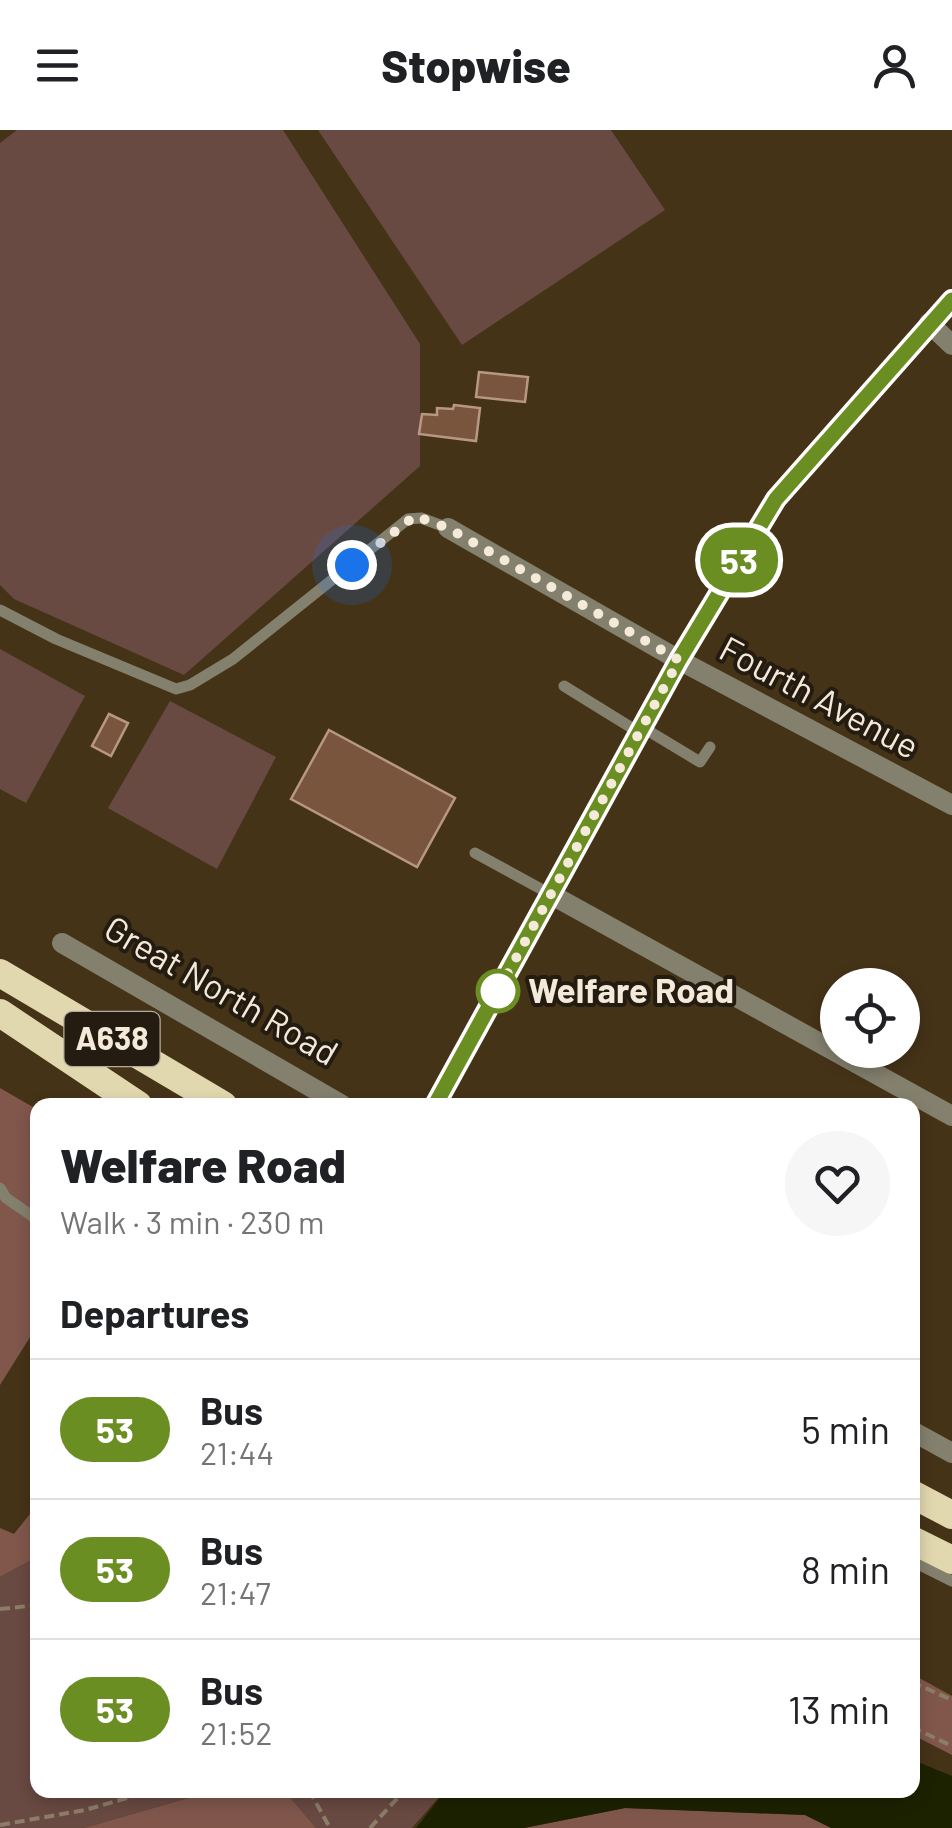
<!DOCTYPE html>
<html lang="en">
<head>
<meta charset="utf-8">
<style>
  body { margin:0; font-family:Barlow,sans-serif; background:#f6f6f6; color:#202124; height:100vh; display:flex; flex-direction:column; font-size:38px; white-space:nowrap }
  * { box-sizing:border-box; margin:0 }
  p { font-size:32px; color:#757577 }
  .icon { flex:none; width:55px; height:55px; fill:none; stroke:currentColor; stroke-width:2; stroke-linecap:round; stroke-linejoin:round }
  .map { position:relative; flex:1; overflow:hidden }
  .panel { position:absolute; left:30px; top:968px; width:890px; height:700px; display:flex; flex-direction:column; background:#fff; border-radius:20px; box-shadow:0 5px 15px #0003 }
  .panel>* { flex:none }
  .badge { padding:0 20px; border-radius:32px; font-size:35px; line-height:65px }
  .fabs { position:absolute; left:820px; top:838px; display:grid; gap:20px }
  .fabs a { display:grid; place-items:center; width:100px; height:100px; border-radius:50%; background:#fff; box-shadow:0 5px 15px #0003; font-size:50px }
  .you { position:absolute; width:50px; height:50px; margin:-25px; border:8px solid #fff; border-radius:50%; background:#1a73e8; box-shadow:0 0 0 15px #1a73e833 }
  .map>.badge { position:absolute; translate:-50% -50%; box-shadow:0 0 0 5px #fff }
  h2 { padding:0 30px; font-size:38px; line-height:90px }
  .round { display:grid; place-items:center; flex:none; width:105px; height:105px; border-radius:52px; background:#f6f6f6 }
  .headline { display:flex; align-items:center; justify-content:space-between; height:170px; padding:0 30px }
  h1 { font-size:48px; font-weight:800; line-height:75px }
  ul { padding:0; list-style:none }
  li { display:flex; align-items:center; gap:30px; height:140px; padding:0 30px; border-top:2px solid #e0e0e0 }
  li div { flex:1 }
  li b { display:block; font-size:38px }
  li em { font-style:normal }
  li .badge { min-width:110px; font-weight:700; text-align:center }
  header { display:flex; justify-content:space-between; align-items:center; height:130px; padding:0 30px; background:#fff; font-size:45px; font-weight:800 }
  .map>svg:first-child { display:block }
  .green { fill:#694a42 }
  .forest { fill:#81574c }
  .water { fill:#1c2200 }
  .building { fill:#78553c; stroke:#b89883; stroke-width:2.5 }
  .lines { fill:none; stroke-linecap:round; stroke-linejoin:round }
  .path { stroke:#8c7d66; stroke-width:4; stroke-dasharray:10 5; stroke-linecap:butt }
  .service { stroke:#84806e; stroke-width:11 }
  .minor { stroke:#84806e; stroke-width:20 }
  .trunk { stroke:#e1d8af; stroke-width:28 }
  .line-casing { stroke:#fff; stroke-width:22 }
  .line { stroke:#6b8e23; stroke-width:15 }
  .walk { stroke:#f5eada; stroke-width:10; stroke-dasharray:0 18 }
  .stop-dot { fill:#fff; stroke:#6b8e23; stroke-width:5 }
  .labels { text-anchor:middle; stroke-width:8; stroke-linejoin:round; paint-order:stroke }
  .shield { fill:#241c11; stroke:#b6ac9e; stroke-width:2.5 }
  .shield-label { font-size:32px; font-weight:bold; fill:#f5eada }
  .street-label { font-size:35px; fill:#f5eada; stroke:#241c11 }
  .stop-label { font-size:35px; font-weight:bold; fill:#f5eada; stroke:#241c11; text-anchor:start }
</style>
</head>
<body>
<header><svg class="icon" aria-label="menu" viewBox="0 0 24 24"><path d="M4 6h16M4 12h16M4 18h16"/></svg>Stopwise<svg class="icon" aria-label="person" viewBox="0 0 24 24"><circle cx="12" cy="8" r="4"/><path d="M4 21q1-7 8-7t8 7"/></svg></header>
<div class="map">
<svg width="952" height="1698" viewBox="0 0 952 1698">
  <rect width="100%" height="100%" fill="#453318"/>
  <!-- green -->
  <g class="green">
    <path d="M17,0H283L420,214V336L184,545L14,469L0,455V13Z"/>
    <path d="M318,0H611L665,80L462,215Z"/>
    <path d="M0,519L85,566L26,673L0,659Z"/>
    <path d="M170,571L276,627L217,739L108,678Z"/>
    <path d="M37,1427L38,1660H216L84,1698H0V1447Z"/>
    <path d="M284,1660H445L412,1698H316Z"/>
  </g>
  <!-- forest -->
  <g class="forest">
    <path d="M0,958L38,980L37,1196L0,1255Z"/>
    <path d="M37,1375V1427L0,1447V1398L14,1404Z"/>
    <path d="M912,1544L952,1566V1625L913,1605Z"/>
    <path d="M216,1660H284L316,1698H84Z"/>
    <path d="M625,1678L805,1685L832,1698H524Z"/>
  </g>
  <!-- water -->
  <path class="water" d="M913,1630L952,1646V1698H831L805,1685L625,1678L524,1698H416L446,1660H912Z"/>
  <!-- building -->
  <g class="building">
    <path d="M479,242L528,247L525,272L476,267Z"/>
    <path d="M454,275L480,278L476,311L419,304L422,284L437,285V278L453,279Z"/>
    <path d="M109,584L128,593L111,626L92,616Z"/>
    <path d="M329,600L455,668L417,737L291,669Z"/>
  </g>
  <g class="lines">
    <!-- path -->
    <g class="path">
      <path d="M0,1479L38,1475"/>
      <path d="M912,1552L952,1570"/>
      <path d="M912,1597L952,1616"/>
      <path d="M309,1660L330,1698"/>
      <path d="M0,1695L85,1680L155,1660"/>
      <path d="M370,1698L405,1660"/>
    </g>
    <!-- service -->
    <g class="service">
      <path d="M0,480L56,509L176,559L190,555L233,529L408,389L421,388L448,398"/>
      <path d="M564,556L640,603"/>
      <path d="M642,597L700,632L710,617"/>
      <path d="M475,723L552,765"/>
      <path d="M0,1058L6,1068L38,1090"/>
      <path d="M912,1431L952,1451"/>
    </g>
    <!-- minor -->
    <g class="minor">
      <path d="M929,193L952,215"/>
      <path d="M448,398L679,530L952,675"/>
      <path d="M552,765L952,986"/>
      <path d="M62,813L342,975"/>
      <path d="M435,975L679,530L776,369L952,171"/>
      <path d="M912,1301L952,1323"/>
    </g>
    <!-- trunk -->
    <g class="trunk">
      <path d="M0,843L223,975"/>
      <path d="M0,883L138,975"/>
      <path d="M912,1364L952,1385"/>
      <path d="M912,1410L952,1430"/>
    </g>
  </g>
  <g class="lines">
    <!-- line casing -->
    <g class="line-casing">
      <path id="line" d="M435,975L679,530L776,369L952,170"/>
    </g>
    <!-- line -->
    <use href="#line" class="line"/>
    <!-- walk -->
    <path class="walk" d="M352,435L415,386L448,398L679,530L498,861"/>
  </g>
  <!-- markers -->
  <circle class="stop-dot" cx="498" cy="861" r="20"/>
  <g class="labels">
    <!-- shield labels -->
    <rect class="shield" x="64.5" y="882" width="95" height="54" rx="8"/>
    <g class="shield-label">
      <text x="112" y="920">A638</text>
    </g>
    <!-- street labels -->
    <g class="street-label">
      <text transform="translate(819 568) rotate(28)" y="12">Fourth Avenue</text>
      <text transform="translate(221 861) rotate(30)" y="12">Great North Road</text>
    </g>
    <!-- stop labels -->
    <g class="stop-label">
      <text x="528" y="873">Welfare Road</text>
    </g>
  </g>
</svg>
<div class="fabs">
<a><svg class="icon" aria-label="locate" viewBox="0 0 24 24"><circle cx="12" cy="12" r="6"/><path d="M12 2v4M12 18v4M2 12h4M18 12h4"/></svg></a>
</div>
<div class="you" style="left:352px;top:435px"></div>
<b class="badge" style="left:739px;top:430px;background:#6b8e23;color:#fff">53</b>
<section class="panel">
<div class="headline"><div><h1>Welfare Road</h1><p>Walk · 3 min · 230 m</p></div><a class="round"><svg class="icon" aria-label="heart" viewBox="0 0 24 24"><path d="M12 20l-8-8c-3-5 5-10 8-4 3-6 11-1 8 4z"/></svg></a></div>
<h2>Departures</h2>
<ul>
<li><span class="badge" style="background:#6b8e23;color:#fff">53</span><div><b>Bus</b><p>21:44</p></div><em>5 min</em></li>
<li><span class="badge" style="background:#6b8e23;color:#fff">53</span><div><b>Bus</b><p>21:47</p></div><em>8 min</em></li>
<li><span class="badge" style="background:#6b8e23;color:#fff">53</span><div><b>Bus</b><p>21:52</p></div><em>13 min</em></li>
</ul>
</section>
</div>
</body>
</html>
